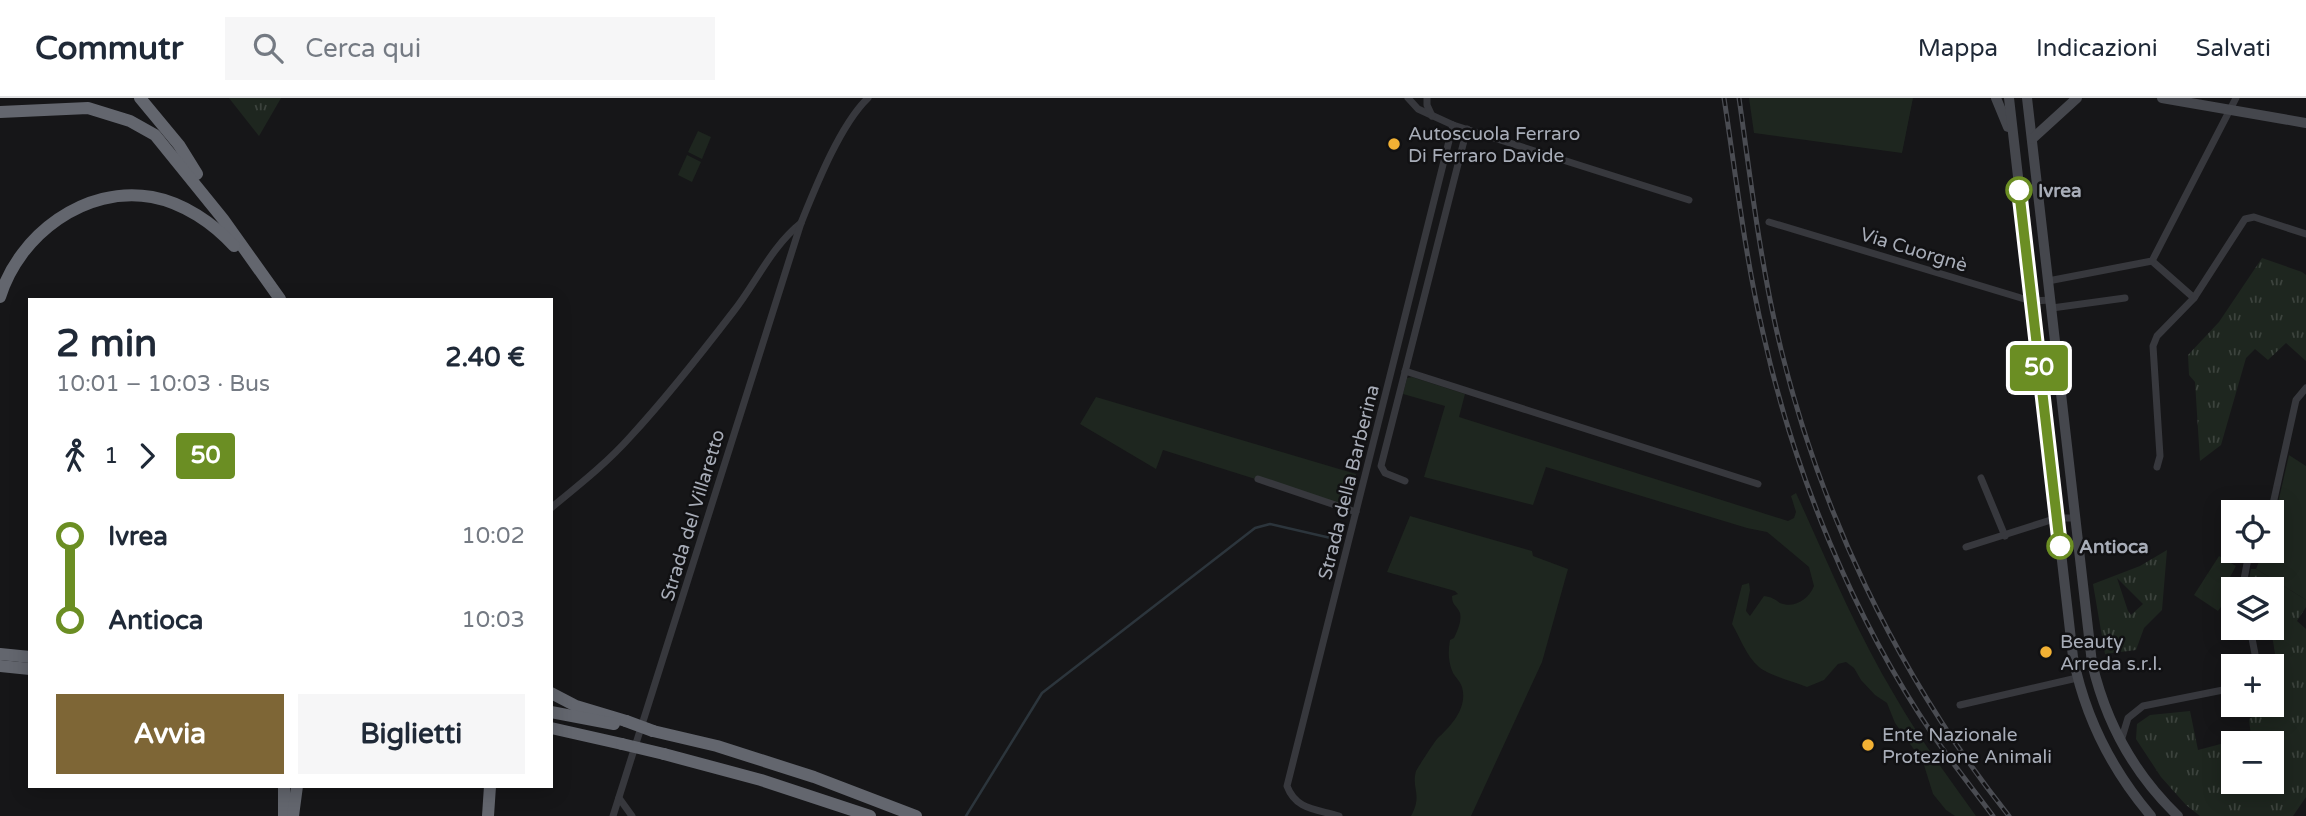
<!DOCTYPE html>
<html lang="it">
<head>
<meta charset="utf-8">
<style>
  body { margin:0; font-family:"Varela Round",sans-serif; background:#f6f6f7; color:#1f2937; height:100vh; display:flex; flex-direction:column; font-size:26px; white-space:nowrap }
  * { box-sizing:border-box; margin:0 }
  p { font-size:23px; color:#747a83 }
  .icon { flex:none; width:38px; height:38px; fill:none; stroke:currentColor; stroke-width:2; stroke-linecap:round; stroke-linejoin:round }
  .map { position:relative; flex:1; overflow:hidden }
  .details { position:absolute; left:28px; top:200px; width:525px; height:490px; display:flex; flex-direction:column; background:#fff; border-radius:0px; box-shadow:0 4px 18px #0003 }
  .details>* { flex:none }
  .badge { padding:0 14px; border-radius:5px; font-size:24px; line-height:46px }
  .controls { position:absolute; left:2221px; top:402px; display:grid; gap:14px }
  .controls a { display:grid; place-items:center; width:63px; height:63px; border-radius:0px; background:#fff; box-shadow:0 4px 18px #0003; font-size:35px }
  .map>.badge { position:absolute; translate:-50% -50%; box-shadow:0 0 0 4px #fff }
  .legs { display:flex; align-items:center; gap:10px; height:77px; padding:0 28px; font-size:23px }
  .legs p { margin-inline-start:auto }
  .overview { display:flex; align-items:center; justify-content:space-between; height:119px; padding:0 28px }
  h1 { font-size:38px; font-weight:800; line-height:52px }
  .cta { display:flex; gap:14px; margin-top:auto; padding:14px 28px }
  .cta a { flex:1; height:80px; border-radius:0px; background:#7e6636; color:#fff; font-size:28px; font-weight:800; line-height:80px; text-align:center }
  .cta a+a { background:#f6f6f7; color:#1f2937 }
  ul { padding:0 28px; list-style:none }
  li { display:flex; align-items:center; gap:24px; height:84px; font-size:26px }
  li i { display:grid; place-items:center; width:10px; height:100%; margin:0 9px; background:currentColor }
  li i::after { content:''; width:18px; height:18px; margin:-9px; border:5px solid; border-radius:50%; background:#fff }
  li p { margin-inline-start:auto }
  li:first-child i { background:linear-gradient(#0000 50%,currentColor 0) }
  li:last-child i { background:linear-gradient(currentColor 50%,#0000 0) }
  header { display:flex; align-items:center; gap:42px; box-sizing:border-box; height:98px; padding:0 35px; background:#fff; border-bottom:2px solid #e0e1e3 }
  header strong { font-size:33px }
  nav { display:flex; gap:38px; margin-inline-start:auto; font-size:24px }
  .search { width:490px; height:63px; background:#f6f6f7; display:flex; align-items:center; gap:18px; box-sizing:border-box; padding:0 24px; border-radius:0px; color:#747a83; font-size:26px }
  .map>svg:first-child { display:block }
  .green { fill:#1e261f }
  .park { fill:url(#park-tufts); fill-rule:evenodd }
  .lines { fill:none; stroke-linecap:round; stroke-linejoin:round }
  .stream { stroke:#2c353c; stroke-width:2.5 }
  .street { stroke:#37383d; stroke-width:7 }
  .secondary { stroke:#45474d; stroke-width:10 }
  .highway { stroke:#63666e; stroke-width:12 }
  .rail-casing { stroke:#4a4c52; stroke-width:5 }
  .rail { stroke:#111113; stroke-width:2.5; stroke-dasharray:8; stroke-linecap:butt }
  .highway-bridge { stroke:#63666e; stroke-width:12 }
  .line-1-casing { stroke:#fff; stroke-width:16 }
  .line-1 { stroke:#6b8e23; stroke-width:10 }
  .poi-dot { fill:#f2b134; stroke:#111113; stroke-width:2.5 }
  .stop-1-dot { fill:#fff; stroke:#6b8e23; stroke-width:3.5 }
  .labels { text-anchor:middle; stroke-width:5; stroke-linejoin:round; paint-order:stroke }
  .poi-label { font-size:19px; fill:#a8adb8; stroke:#111113; text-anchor:start }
  .stop-label { font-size:19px; font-weight:bold; fill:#a8adb8; stroke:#111113; text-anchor:start }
  .street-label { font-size:19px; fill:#a8adb8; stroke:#111113 }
</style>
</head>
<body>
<header>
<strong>Commutr</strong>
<div class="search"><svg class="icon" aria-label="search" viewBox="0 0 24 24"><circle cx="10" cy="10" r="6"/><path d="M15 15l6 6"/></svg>Cerca qui</div>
<nav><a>Mappa</a><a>Indicazioni</a><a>Salvati</a></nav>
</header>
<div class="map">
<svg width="2306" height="718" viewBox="0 0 2306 718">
  <defs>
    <pattern id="park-tufts" width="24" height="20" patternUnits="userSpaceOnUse" patternTransform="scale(1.75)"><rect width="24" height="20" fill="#1e261f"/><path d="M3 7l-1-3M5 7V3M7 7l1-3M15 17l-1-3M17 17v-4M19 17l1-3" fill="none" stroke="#3c433d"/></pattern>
  </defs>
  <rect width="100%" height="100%" fill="#161618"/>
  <!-- green -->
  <g class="green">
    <path d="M1749,0H1913L1902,55L1754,35Z"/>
    <path d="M698,33L711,39L702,61L688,54Z"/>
    <path d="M687,57L701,64L692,84L678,77Z"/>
    <path d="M1412,279L1465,296L1459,319L1788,423L1794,420L1796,414L1791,398L1796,395C1827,463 1856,533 1895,598C1919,640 1948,679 1976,718H1955L1946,712L1933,696L1923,664L1895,625L1887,605L1875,597L1861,582L1854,570L1846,564L1838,566L1824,582L1807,589C1795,584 1768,577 1759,569C1746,558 1740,539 1732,526L1742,487L1749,485L1750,492L1746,513L1750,518L1764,498C1772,499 1774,501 1780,505C1794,511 1809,501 1814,488L1809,469L1772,438L1767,434L1747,430L1546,369L1533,407L1424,379L1445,308L1403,296L1407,280Z"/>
    <path d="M1096,299L1356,376L1347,410L1163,352L1156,371L1080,326Z"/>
    <path d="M2289,357L2306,368V502L2256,471L2263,453H2272V431Z"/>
    <path d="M1410,418L1532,453L1533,458L1568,471L1542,564L1471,718H1411C1423,696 1411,691 1416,673C1420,666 1433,646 1437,641C1451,628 1468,610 1462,589C1460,583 1456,580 1453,575C1448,564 1448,553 1450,542L1454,540C1457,534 1462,523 1460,515C1457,507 1452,508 1452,498L1458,496L1455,493L1387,474Z"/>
    <path d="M2219,458L2236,468L2229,481L2233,492L2218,513L2194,497Z"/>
  </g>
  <!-- park -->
  <g class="park">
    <path d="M229,0H281L259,38Z"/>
    <path d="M2262,160L2302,174L2306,177V263L2286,245L2268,262L2255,251L2246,260L2221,347L2200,363L2195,284L2189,277L2188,257L2219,224Z"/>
    <path d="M2167,452L2162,512L2144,530L2136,552L2105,556L2093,486L2140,468ZM2117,480L2143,506L2131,517L2128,513Z"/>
    <path d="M2251,471H2256L2306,502V509L2297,523L2306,531V699L2293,718H2200L2186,707L2161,679L2136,641L2137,626L2150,617L2190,613L2198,652L2251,638L2249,621L2264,613L2267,607H2272V596L2279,582L2271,530L2272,492H2247ZM2233,646H2272V684H2233Z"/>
  </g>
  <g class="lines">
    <!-- stream -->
    <path class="stream" d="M966,718L1042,595L1255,430L1270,426L1335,441"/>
    <!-- street -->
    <g class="street">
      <path d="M1408,0L1418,11L1453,27L1689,102"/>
      <path d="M1427,0V7L1432,18"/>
      <path d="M1769,124L2031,203L2051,202"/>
      <path d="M2152,163L2194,200"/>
      <path d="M2048,183L2152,163L2236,0"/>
      <path d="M2052,210L2125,200"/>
      <path d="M1405,273L1758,386"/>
      <path d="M2157,369L2160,358L2153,248L2157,238L2194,200L2245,121L2254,119L2306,136"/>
      <path d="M1981,380L2005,438"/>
      <path d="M1258,381L1356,414"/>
      <path d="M1405,383L1385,375L1381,368L1467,31"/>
      <path d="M551,410C579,387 607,365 631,338C667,299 700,257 733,214C756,185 771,149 801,125"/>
      <path d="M2271,415L2296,302L2306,290"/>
      <path d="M1966,449L2057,420H2074"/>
      <path d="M2242,492L2249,455"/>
      <path d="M2250,530L2255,556L2254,569"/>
      <path d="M1960,607L2077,580"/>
      <path d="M2121,643L2128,620L2143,608L2233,590"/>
      <path d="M619,700L632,718"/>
      <path d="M613,718L801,125C816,88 840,27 868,0"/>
      <path d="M1339,718C1316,711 1296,712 1287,688L1453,27"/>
    </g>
    <!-- secondary -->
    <g class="secondary">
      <path d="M1996,0L2008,29"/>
      <path d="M2009,0L2073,559C2085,619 2111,671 2151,718"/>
      <path d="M2027,0L2092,565C2106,625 2133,675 2178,718"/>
      <path d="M2162,0L2306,25"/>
      <path d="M2032,41L2077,0"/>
    </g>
    <!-- highway -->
    <g class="highway">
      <path d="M140,0L179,47L197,76"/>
      <path d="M0,14L88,10L130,23L155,37L223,121L280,201"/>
      <path d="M0,199C19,137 85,87 152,99C184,105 213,125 234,148"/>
      <path d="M0,556L30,559"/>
      <path d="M0,568L30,571"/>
      <path d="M551,595L576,608L626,623"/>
      <path d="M551,614L614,626"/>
      <path d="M551,630L622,646"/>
      <path d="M653,633L717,648L814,679L916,718"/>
      <path d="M664,656L761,682L870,718"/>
      <path d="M284,688V718"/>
      <path d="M293,718L297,688"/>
      <path d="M488,718L490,688"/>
    </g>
    <!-- rail casing -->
    <g class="rail-casing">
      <g id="rail">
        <path d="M1724,0C1736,78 1745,158 1763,235C1794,375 1853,519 1933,637C1952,665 1973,691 1993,718"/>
        <path d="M1739,0C1750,77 1759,154 1776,230C1816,407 1896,576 2009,718"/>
      </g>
    </g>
    <!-- rail -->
    <use href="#rail" class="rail"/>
    <!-- highway-bridge -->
    <g class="highway-bridge">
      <path d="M626,623L653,633"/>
      <path d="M622,646L664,656"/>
    </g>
  </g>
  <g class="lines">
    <!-- line-1 casing -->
    <g class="line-1-casing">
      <path id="line-1" d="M2019,92L2060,448"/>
    </g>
    <!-- line-1 -->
    <use href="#line-1" class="line-1"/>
  </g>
  <!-- markers -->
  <g class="poi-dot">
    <circle cx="1394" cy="46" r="7"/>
    <circle cx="2046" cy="554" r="7"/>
    <circle cx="1868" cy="647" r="7"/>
  </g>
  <g class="stop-1-dot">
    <circle cx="2019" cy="92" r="12"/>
    <circle cx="2060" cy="448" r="12"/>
  </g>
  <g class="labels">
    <!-- poi labels -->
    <g class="poi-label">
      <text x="1408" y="42">Autoscuola Ferraro<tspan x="1408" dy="22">Di Ferraro Davide</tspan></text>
      <text x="2060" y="550">Beauty<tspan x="2060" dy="22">Arreda s.r.l.</tspan></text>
      <text x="1882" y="643">Ente Nazionale<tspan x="1882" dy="22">Protezione Animali</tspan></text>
    </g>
    <!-- stop labels -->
    <g class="stop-label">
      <text x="2038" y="99">Ivrea</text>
      <text x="2079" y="455">Antioca</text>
    </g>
    <!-- street labels -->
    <g class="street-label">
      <text transform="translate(1914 151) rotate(17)" y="7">Via Cuorgnè</text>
      <text transform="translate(1348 384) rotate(-76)" y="7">Strada della Barberina</text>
      <text transform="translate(692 417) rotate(-73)" y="7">Strada del Villaretto</text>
    </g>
  </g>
</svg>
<div class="controls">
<a><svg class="icon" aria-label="locate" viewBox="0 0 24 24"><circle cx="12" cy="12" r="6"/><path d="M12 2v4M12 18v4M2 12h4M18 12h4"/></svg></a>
<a><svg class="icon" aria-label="layers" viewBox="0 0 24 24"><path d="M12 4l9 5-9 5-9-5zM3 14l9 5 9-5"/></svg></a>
<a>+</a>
<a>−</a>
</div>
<b class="badge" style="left:2039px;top:270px;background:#6b8e23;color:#fff">50</b>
<section class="details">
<div class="overview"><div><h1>2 min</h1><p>10:01 – 10:03 · Bus</p></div><b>2.40 €</b></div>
<div class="legs"><svg class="icon" aria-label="walk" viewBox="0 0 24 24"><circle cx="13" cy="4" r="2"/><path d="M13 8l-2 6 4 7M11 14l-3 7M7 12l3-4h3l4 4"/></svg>1<svg class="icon" aria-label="forward" viewBox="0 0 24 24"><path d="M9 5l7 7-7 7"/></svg><b class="badge" style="background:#6b8e23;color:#fff">50</b></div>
<ul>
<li><i style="color:#6b8e23"></i><b>Ivrea</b><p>10:02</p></li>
<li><i style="color:#6b8e23"></i><b>Antioca</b><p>10:03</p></li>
</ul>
<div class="cta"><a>Avvia</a><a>Biglietti</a></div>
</section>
</div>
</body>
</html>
